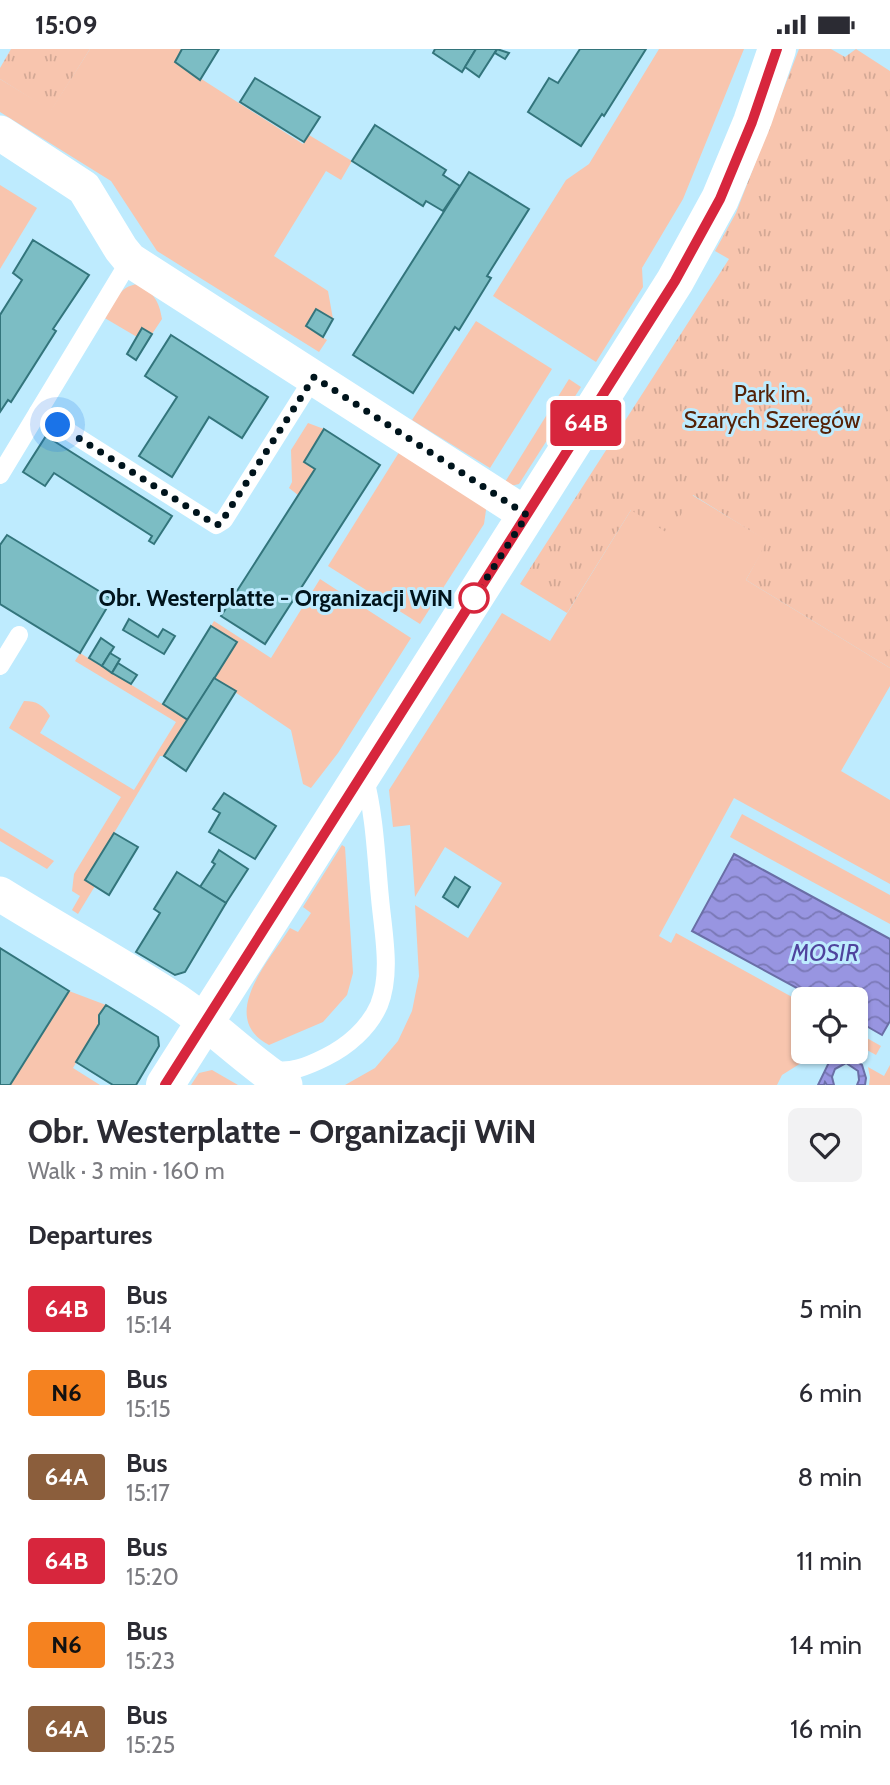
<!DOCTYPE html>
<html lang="en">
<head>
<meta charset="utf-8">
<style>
  body { margin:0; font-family:Cabin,sans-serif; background:#f2f2f3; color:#2b2b33; height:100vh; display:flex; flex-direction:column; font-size:26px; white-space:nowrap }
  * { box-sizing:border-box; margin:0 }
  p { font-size:23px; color:#7c7c81 }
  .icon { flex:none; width:38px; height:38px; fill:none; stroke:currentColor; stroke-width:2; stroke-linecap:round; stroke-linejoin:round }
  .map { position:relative; height:1036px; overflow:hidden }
  .panel { display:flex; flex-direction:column; background:#fff; flex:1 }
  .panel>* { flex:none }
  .badge { padding:0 14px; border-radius:5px; font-size:24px; line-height:46px }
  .fabs { position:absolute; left:791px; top:938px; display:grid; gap:14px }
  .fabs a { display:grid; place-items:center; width:77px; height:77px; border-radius:10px; background:#fff; box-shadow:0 2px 5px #0004; font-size:35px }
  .you { position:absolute; width:35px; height:35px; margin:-18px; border:5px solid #fff; border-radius:50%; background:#1a73e8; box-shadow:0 0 0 10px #1a73e833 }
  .map>.badge { position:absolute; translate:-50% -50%; box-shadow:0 0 0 4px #fff }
  h2 { padding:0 28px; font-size:26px; line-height:63px }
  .round { display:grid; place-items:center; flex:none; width:74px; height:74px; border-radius:10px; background:#f2f2f3 }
  .overview { display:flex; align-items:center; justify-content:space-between; height:119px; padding:0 28px }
  h1 { font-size:33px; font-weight:800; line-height:52px }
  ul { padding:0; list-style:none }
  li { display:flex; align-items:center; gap:21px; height:84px; padding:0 28px }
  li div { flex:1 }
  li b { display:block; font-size:26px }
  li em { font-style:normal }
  li .badge { min-width:77px; font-weight:700; text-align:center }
  .status { display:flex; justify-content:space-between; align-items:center; height:49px; padding:0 35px; background:#fff; direction:ltr }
  .status svg { height:19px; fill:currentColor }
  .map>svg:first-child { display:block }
  .grass { fill:#f8c5ae }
  .park { fill:url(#park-tufts) }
  .water { fill:url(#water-waves); stroke:#6a6ea6; stroke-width:2 }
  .building { fill:#7cbdc4; stroke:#33757c; stroke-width:2 }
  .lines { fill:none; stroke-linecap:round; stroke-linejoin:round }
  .lane { stroke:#fff; stroke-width:18 }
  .street { stroke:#fff; stroke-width:35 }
  .secondary { stroke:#fff; stroke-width:38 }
  .line-casing { stroke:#fff; stroke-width:16 }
  .line { stroke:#d7263d; stroke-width:10 }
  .walk { stroke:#00141c; stroke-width:7; stroke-dasharray:0 12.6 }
  .stop-dot { fill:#fff; stroke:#d7263d; stroke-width:3.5 }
  .labels { text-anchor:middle; stroke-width:6; stroke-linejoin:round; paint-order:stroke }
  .park-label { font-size:23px; fill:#542106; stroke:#beebfe }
  .stop-label { font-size:23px; font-weight:bold; fill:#00141c; stroke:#beebfe; text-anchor:end }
  .water-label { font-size:24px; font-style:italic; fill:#4f439d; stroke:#beebfe }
</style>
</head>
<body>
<div class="status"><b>15:09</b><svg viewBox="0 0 49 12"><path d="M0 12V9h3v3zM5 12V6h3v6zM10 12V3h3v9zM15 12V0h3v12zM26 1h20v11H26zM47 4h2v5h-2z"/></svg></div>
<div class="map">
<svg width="890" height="1036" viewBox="0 0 890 1036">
  <defs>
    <pattern id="park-tufts" width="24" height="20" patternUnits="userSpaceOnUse" patternTransform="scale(1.75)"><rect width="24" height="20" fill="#f8c5ae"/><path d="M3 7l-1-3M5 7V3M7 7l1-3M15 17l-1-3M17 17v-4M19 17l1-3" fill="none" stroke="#d3a895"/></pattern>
    <pattern id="water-waves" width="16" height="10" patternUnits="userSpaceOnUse" patternTransform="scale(1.75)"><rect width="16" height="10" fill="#9895e1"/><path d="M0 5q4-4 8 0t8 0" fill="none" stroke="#7a78b6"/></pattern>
  </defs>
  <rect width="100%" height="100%" fill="#beebfe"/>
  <!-- grass -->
  <g class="grass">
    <path d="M90,0H182L175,13L303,95L309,86L352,112L341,131L326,122L274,207L328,242L333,270L316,260L306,277L327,291L319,303L157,202L111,132L0,63V30L51,61Z"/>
    <path d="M659,0H744L683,150L642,219L643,238L596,313L493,247L566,131L589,115Z"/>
    <path d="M0,136L37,159L0,220Z"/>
    <path d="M138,235C154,244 159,252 162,270L152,285L142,279L137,288L103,268C113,254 119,237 138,235Z"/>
    <path d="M476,272L552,320L490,419L412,371Z"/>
    <path d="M569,330L581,338L519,435L511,437L505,433Z"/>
    <path d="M308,374L324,380L304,412L315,420L298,446L289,439L292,433L291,401Z"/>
    <path d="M403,397L482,449L486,461L484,475L420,575L328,517Z"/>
    <path d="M692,446L768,492L746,531L890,619V637L841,722L890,751V835L734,749L659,887L671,894L676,884L803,954V1003H818L817,1004L782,1026L777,1036H345L375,1019L398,992L412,962L419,927L415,856L468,889L502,834L445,798L415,848L410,776L393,778L389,741L502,564L550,592L631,461Z"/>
    <path d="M320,530L411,589L338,704L311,739L303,735L291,681L214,629L237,593L211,577L214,572L271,609Z"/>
    <path d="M80,604L188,671L164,707H160L86,831L95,837L78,865L72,861L80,847L72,842L74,825L121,748L9,679L24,652C37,652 43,656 50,667L40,684L134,741L176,673L75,612Z"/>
    <path d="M742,765L890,846V875L730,788Z"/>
    <path d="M0,779L54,812L47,820L0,792Z"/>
    <path d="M342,796L345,798L353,924L347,946L323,973L269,996C217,968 269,912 290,879L298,883L311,864L303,858Z"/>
    <path d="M69,942L106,956L99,966V975L73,1019L100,1036H10Z"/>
    <path d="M856,983L881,997L876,1006L856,995Z"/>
    <path d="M890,1016V1036H869L870,1028L868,1018L884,1027Z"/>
    <path d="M212,1021L238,1036H191L199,1024Z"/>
  </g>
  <!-- park -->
  <g class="park">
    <path d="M11,0H90L51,62L0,30V19Z"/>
    <path d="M799,0H831L845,8L856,0L890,22V619L746,531L767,492L693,446L669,485L631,461L567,564L520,535L729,210L715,202L736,164Z"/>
  </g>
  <!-- water -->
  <g class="water">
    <path d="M734,805L890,890V972L882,986L856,971V950H817L692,882Z"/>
    <path d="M834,1003H841L838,1009H851L862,1016L866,1029L865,1036H857L859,1031L858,1022L846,1014L835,1020L832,1028L834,1036H827L825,1033L824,1036H818Z"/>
  </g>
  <!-- building -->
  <g class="building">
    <path d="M182,0H219L200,31L175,13Z"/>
    <path d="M435,0H476L462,23L433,4Z"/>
    <path d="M476,0H497L479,28L465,18Z"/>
    <path d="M497,0L509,4L505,10L495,4Z"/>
    <path d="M580,0H646L604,67L602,65L581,97L528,63L549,29L558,34Z"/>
    <path d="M255,29L320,68L304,93L240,53Z"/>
    <path d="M375,76L446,121L443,126L460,137L443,162L426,152L423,157L352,112Z"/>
    <path d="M469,123L529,160L487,227L491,229L459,281L455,278L413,344L353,306Z"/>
    <path d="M33,191L89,226L53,280L56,282L11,353L8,351L0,363V266L22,231L13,224Z"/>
    <path d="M316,260L333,270L323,288L306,277Z"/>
    <path d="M142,279L152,285L136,311L127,305Z"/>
    <path d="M171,286L268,348L242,389L209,368L172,428L139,407L177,348L145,327Z"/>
    <path d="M324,380L380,416L265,595L221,567L315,420L304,413Z"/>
    <path d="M46,387L172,467L154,495L149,492L152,487L54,424L45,437L23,423Z"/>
    <path d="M7,486L112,550L80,604L0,555V496Z"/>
    <path d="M129,570L158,588L163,580L175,587L164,605L123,581Z"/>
    <path d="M211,577L237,593L188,671L163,655Z"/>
    <path d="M101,589L114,598L102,617L89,609Z"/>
    <path d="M110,604L120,610L112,624L102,617Z"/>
    <path d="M118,614L137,626L131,635L112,624Z"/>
    <path d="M214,629L236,642L186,722L164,707Z"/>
    <path d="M224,744L276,777L255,810L209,783L220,764L213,760Z"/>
    <path d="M114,784L138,798L109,846L85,831Z"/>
    <path d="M219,801L248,820L226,854L200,838L215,815L212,813Z"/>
    <path d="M177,823L226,854L185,923L175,926L136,903L160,864L154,860Z"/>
    <path d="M455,828L470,838L458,858L443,848Z"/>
    <path d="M0,899L69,942L10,1036H0Z"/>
    <path d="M106,956L158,988L159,997L136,1036H113L76,1013L99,975V966Z"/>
  </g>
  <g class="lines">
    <!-- lane -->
    <g class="lane">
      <path d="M38,363L216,476L224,471L314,328"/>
      <path d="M0,426L130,211"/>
      <path d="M0,617L19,586"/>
      <path d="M270,1020C290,1025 308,1017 326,1008C348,997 369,979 379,956C392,924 383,883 380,849C376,808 375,767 364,726"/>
    </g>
    <!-- street -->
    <g class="street">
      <path d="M0,84L84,139L121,200L130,211L527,466"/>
      <path d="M0,845C58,881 118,914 175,951C214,977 245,1010 285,1036"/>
    </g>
    <!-- secondary -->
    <path class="secondary" d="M165,1036L675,232L720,150L752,73L777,0"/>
  </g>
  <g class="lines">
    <!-- line casing -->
    <g class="line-casing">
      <path id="line" d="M165,1036L675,232L720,150L752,73L777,0"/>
    </g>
    <!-- line -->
    <use href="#line" class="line"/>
    <!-- walk -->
    <path class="walk" d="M58,376L216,476L220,475L314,328L527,466L474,549"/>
  </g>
  <!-- markers -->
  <circle class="stop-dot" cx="474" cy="549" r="14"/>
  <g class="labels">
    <!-- park labels -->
    <g class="park-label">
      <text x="772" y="353">Park im.<tspan x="772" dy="26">Szarych Szeregów</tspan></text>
    </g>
    <!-- stop labels -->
    <g class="stop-label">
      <text x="453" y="557">Obr. Westerplatte - Organizacji WiN</text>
    </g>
    <!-- water labels -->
    <g class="water-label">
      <text x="825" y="912">MOSIR</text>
    </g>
  </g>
</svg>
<div class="fabs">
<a><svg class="icon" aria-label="locate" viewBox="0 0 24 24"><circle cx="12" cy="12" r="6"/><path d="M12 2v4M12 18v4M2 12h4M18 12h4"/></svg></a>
</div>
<div class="you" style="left:58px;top:376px"></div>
<b class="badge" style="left:586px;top:374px;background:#d7263d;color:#fff">64B</b>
</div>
<section class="panel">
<div class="overview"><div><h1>Obr. Westerplatte - Organizacji WiN</h1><p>Walk · 3 min · 160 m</p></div><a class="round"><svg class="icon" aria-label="heart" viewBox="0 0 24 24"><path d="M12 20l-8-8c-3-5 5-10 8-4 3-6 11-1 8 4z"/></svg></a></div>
<h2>Departures</h2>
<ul>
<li><span class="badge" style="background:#d7263d;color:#fff">64B</span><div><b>Bus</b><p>15:14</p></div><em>5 min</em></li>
<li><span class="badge" style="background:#f58220;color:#111">N6</span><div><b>Bus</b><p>15:15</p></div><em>6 min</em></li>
<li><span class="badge" style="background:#8b5e3c;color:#fff">64A</span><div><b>Bus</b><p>15:17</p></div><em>8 min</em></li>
<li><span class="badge" style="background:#d7263d;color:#fff">64B</span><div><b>Bus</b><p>15:20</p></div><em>11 min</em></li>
<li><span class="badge" style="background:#f58220;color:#111">N6</span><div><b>Bus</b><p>15:23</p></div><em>14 min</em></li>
<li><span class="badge" style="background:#8b5e3c;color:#fff">64A</span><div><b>Bus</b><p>15:25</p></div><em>16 min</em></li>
</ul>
</section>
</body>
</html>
